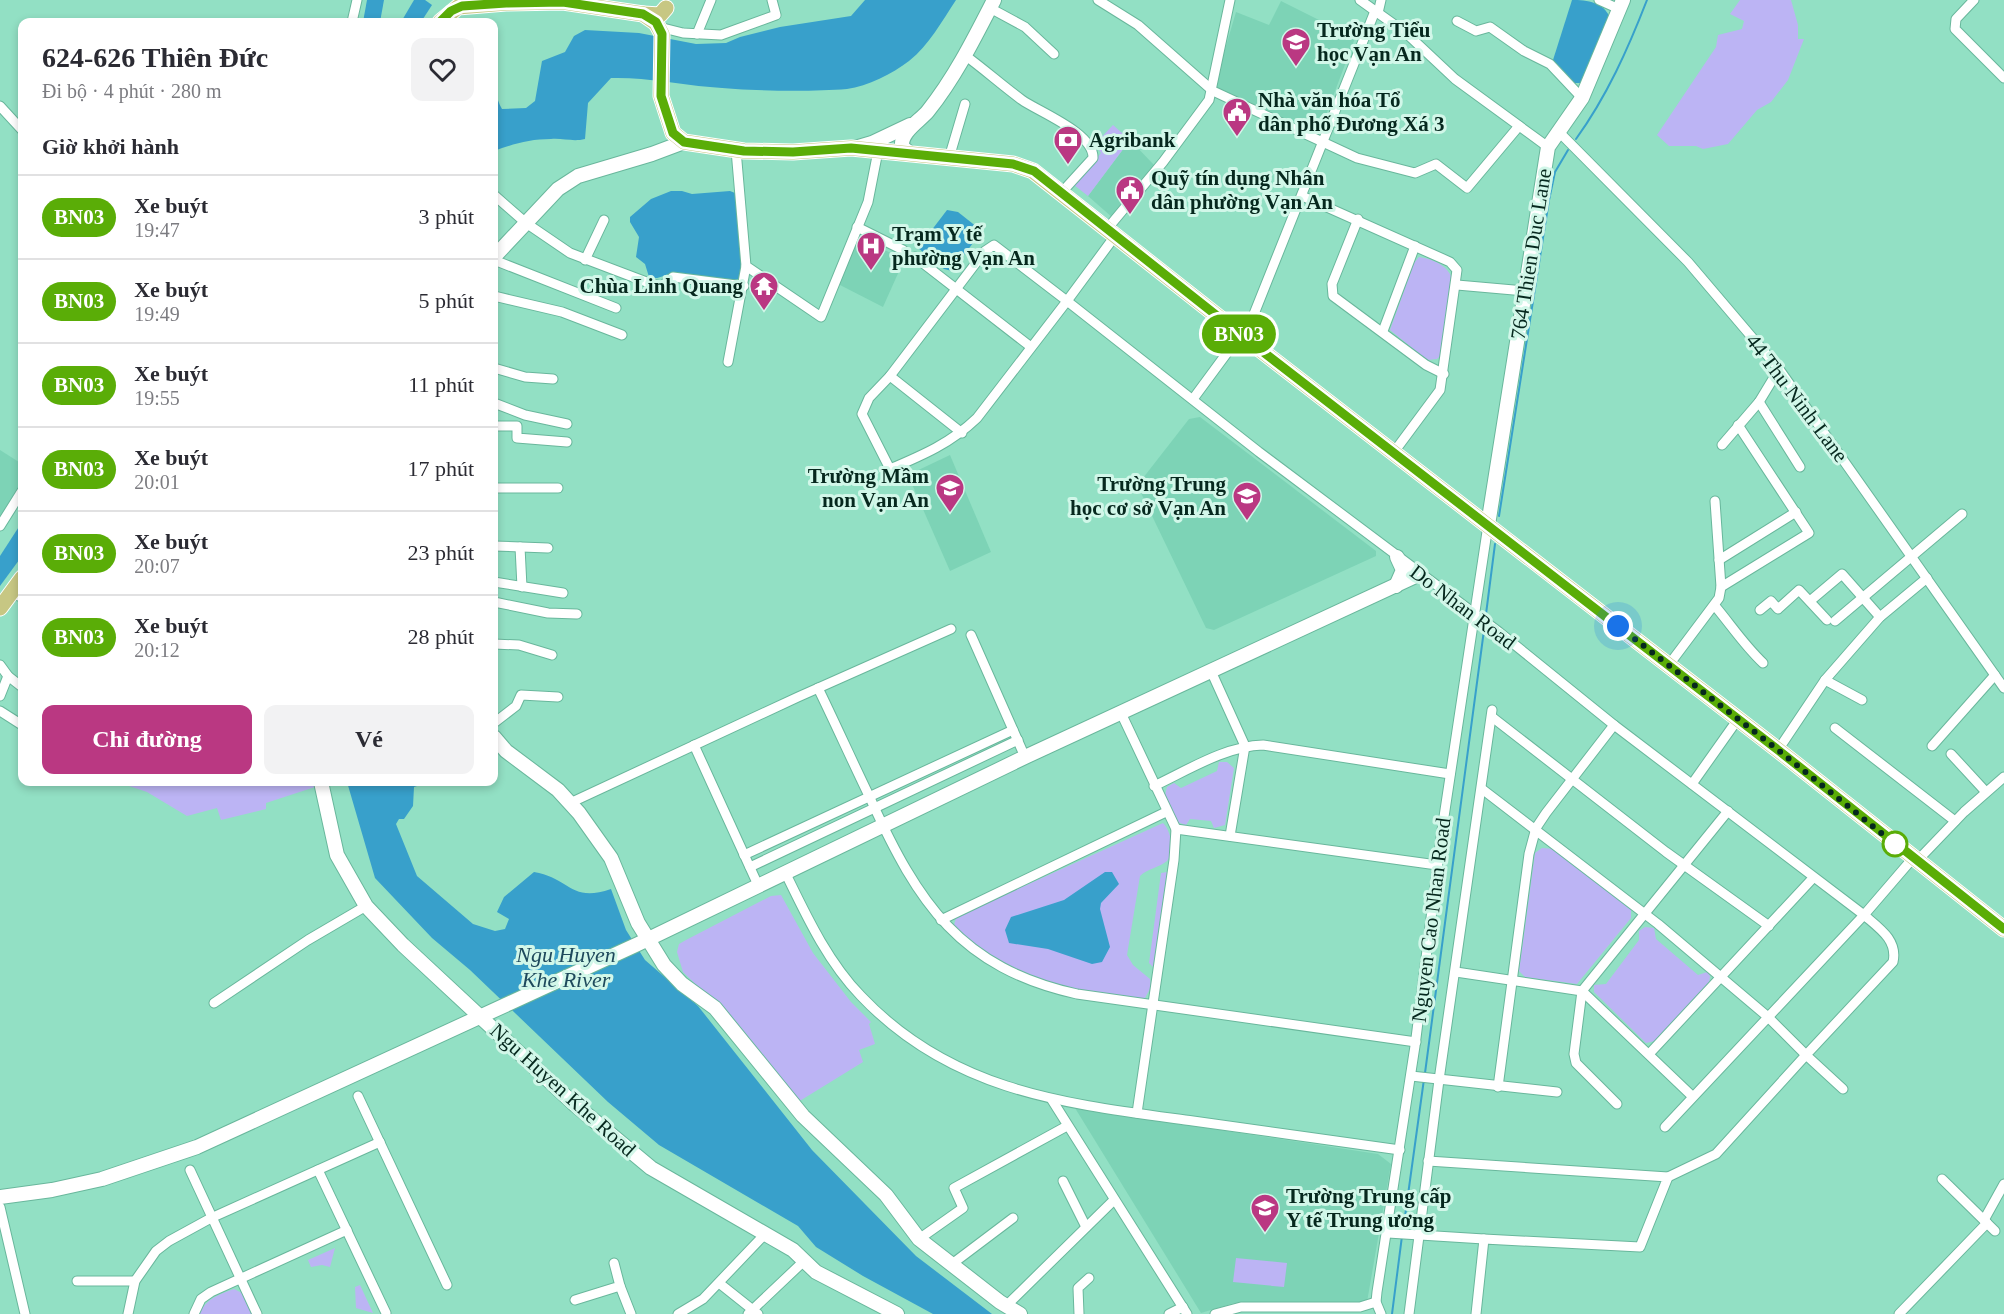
<!DOCTYPE html>
<html lang="vi">
<head>
<meta charset="utf-8">
<style>
  body { margin:0; font-family:"Times New Roman",serif; background:#f2f2f3; color:#2b2b33; height:100vh; display:flex; flex-direction:column; font-size:22px; white-space:nowrap }
  * { box-sizing:border-box; margin:0 }
  p { font-size:20px; color:#7c7c81 }
  .icon { flex:none; width:33px; height:33px; fill:none; stroke:currentColor; stroke-width:2; stroke-linecap:round; stroke-linejoin:round }
  .map { position:relative; flex:1; overflow:hidden }
  .sheet { position:absolute; left:18px; top:18px; width:480px; height:768px; display:flex; flex-direction:column; background:#fff; border-radius:12px; box-shadow:0 3px 9px #0003 }
  .sheet>* { flex:none }
  .badge { padding:0 12px; border-radius:20px; font-size:21px; line-height:39px }
  .you { position:absolute; width:30px; height:30px; margin:-15px; border:4px solid #fff; border-radius:50%; background:#1a73e8; box-shadow:0 0 0 9px #1a73e833 }
  .map>.badge { position:absolute; translate:-50% -50%; box-shadow:0 0 0 3px #fff }
  h2 { padding:0 24px; font-size:22px; line-height:54px }
  .round { display:grid; place-items:center; flex:none; width:63px; height:63px; border-radius:12px; background:#f2f2f3 }
  .summary { display:flex; align-items:center; justify-content:space-between; height:102px; padding:0 24px }
  h1 { font-size:28px; font-weight:700; line-height:45px }
  .cta { display:flex; gap:12px; margin-top:auto; padding:12px 24px }
  .cta a { flex:1; height:69px; border-radius:12px; background:#ba3882; color:#fff; font-size:24px; font-weight:700; line-height:69px; text-align:center }
  .cta a+a { background:#f2f2f3; color:#2b2b33 }
  ul { padding:0; list-style:none }
  li { display:flex; align-items:center; gap:18px; height:84px; padding:0 24px; border-top:2px solid #e1e1e2 }
  li div { flex:1 }
  li b { display:block; font-size:22px }
  li em { font-style:normal }
  li .badge { min-width:66px; font-weight:700; text-align:center }
  .map>svg:first-child { display:block }
  .built { fill:#7dd3b6 }
  .green { fill:#bcb4f4 }
  .water { fill:#38a0cb }
  .lines { fill:none; stroke-linecap:round; stroke-linejoin:round }
  .stream { stroke:#38a0cb; stroke-width:2 }
  .street-casing { stroke:#69b79c; stroke-width:11 }
  .secondary-casing { stroke:#69b79c; stroke-width:16 }
  .primary-casing { stroke:#fff; stroke-width:17 }
  .street { stroke:#fff; stroke-width:9 }
  .secondary { stroke:#fff; stroke-width:14 }
  .primary { stroke:#c7c783; stroke-width:15 }
  .line-casing { stroke:#fff; stroke-width:14 }
  .line { stroke:#5aad07; stroke-width:9 }
  .walk { stroke:#06281e; stroke-width:6; stroke-dasharray:0 10.8 }
  .stop-dot { fill:#fff; stroke:#5aad07; stroke-width:3 }
  .labels { text-anchor:middle; stroke-width:6; stroke-linejoin:round; paint-order:stroke }
  .poi-label { font-size:21px; font-weight:bold; fill:#06281e; stroke:#d2f7e9; text-anchor:start }
  .street-label { font-size:21px; fill:#06281e; stroke:#d2f7e9 }
  .water-label { font-size:22px; font-style:italic; fill:#1e495c; stroke:#d2f7e9 }
</style>
</head>
<body>
<div class="map">
<svg width="2004" height="1314" viewBox="0 0 2004 1314">
  <rect width="100%" height="100%" fill="#92e0c4"/>
  <!-- built -->
  <g class="built">
    <path d="M1281,1L1355,38L1317,139L1216,90V80L1236,12L1269,25Z"/>
    <path d="M1130,140L1155,166L1113,218L1088,196Z"/>
    <path d="M858,236L904,260L883,307L838,284Z"/>
    <path d="M1200,417L1376,551V556L1214,630L1206,628L1141,493L1143,478L1189,419Z"/>
    <path d="M0,450L22,464V494L0,526Z"/>
    <path d="M950,455L991,552L950,571L908,475Z"/>
    <path d="M1075,1108L1378,1154L1391,1164L1367,1302L1363,1305L1250,1302L1234,1303L1201,1313Z"/>
  </g>
  <!-- green -->
  <g class="green">
    <path d="M1740,0H1791L1798,25V39H1804L1788,80L1771,102L1757,110L1728,144L1703,149L1696,146H1669L1657,135L1716,47L1718,35L1742,29L1744,21L1730,14Z"/>
    <path d="M1113,125L1130,140L1088,196L1074,185L1101,153L1095,144Z"/>
    <path d="M1419,257C1432,259 1448,265 1452,279L1441,355L1437,359L1427,360L1390,330L1414,263Z"/>
    <path d="M1219,762H1227L1234,768L1225,825L1214,828L1211,821L1190,819L1186,825L1177,822L1165,795L1167,787L1174,783L1181,788L1217,771Z"/>
    <path d="M117,782H314L315,787L266,803V809L221,820L217,808L187,816L147,792Z"/>
    <path d="M1163,823C1171,830 1175,852 1167,861C1160,867 1147,869 1140,876L1127,955L1133,965L1150,979L1151,987L1145,998C1094,999 984,971 954,925L956,918L976,908Z"/>
    <path d="M1542,848L1554,849L1631,910V918L1577,984L1525,977L1519,971L1535,853Z"/>
    <path d="M1167,872L1153,967L1149,963L1161,873Z"/>
    <path d="M781,895L813,953L851,1002L871,1022L869,1024L875,1044L859,1050L863,1062L798,1102L719,1007L683,972L677,952L679,944L686,940L771,896Z"/>
    <path d="M1645,927L1654,928L1656,939L1698,975L1707,972L1710,976L1709,983L1655,1041L1646,1043L1594,992V985L1606,984L1639,940V931Z"/>
    <path d="M335,1248L330,1267L322,1265L311,1267L308,1260Z"/>
    <path d="M1236,1258L1287,1263L1284,1287L1233,1282Z"/>
    <path d="M360,1285L373,1313L356,1308L355,1287Z"/>
    <path d="M234,1289L242,1293L252,1314H199C206,1299 219,1294 234,1289Z"/>
  </g>
  <!-- water -->
  <g class="water">
    <path d="M367,0H384L380,22H363Z"/>
    <path d="M414,0H425L432,5L421,22H401Z"/>
    <path d="M865,0H956C942,21 929,45 909,61C892,74 868,86 847,89C809,92 749,91 710,87C677,84 645,77 611,78L588,103L585,139C573,142 563,138 551,139C530,139 513,144 494,151V31C498,56 489,87 502,109L526,108L535,101L542,61L565,52L574,36L585,30L639,33L696,44L726,43L740,37L780,27L851,16Z"/>
    <path d="M1572,0C1587,0 1605,2 1610,19L1581,83H1572L1553,60Z"/>
    <path d="M671,191H682L692,194L730,191L735,193L739,203L742,274L738,279C722,285 694,275 676,273C666,272 660,281 649,277L645,264L636,257L639,237L630,222V217L651,199Z"/>
    <path d="M947,210L958,212L982,231L952,271L944,269L918,248Z"/>
    <path d="M22,522V556L0,586V556Z"/>
    <path d="M347,782H429L414,787L413,806L404,819H399L396,824L417,876L473,924L495,931L505,929L509,919L497,912L504,897L534,872C570,878 570,903 611,889L626,930L645,960L698,1006L812,1150L916,1256L992,1314H933L863,1276L816,1247L798,1226L659,1145L608,1102L470,970L432,938L375,878Z"/>
    <path d="M1105,872H1112L1119,884L1101,903L1100,909L1110,947L1102,962L1092,964L1048,949L1009,943L1005,930L1011,917L1064,900Z"/>
  </g>
  <g class="lines">
    <!-- stream -->
    <g class="stream">
      <path d="M1576,139C1607,96 1628,49 1647,0"/>
      <path d="M1499,516L1549,200L1555,172L1568,150"/>
      <path d="M1486,614L1495,544"/>
      <path d="M1425,1073L1484,630"/>
      <path d="M1403,1231L1424,1079"/>
      <path d="M1392,1314L1402,1236"/>
    </g>
    <!-- street casing -->
    <g class="street-casing">
      <g id="street">
        <path d="M1098,0L1138,25L1213,91L1357,158L1415,173L1436,164L1467,188L1519,126"/>
        <path d="M1360,0L1406,33L1455,79L1548,147"/>
        <path d="M1599,0L1619,9"/>
        <path d="M1974,0L1956,19L1955,29L2004,78"/>
        <path d="M990,8L1025,27L1054,54"/>
        <path d="M1378,13L1381,0"/>
        <path d="M1457,21L1476,31L1490,27L1524,51L1550,64L1582,98"/>
        <path d="M352,22L357,0"/>
        <path d="M663,28L683,33L721,35L776,15L772,0"/>
        <path d="M697,34L711,0"/>
        <path d="M966,56C985,70 1003,86 1022,100C1039,112 1094,133 1093,158L1062,192"/>
        <path d="M0,106L22,130"/>
        <path d="M1560,133L1688,262L1779,369L2004,688"/>
        <path d="M736,150L746,266L821,317L868,202L878,151"/>
        <path d="M949,158L965,104"/>
        <path d="M494,195L526,223L570,253L649,283L662,286L673,277L744,286"/>
        <path d="M1302,196L1450,262L1457,270L1440,390L1394,452"/>
        <path d="M1358,219L1332,284L1333,296L1426,365L1444,374"/>
        <path d="M857,227L903,250"/>
        <path d="M1107,229L1163,162L1209,100L1230,0"/>
        <path d="M1115,236L1067,301L1259,452L1499,632L1614,725L1864,915L1913,858"/>
        <path d="M994,245L1067,301L977,418C951,443 923,455 890,469L862,414L869,398L890,376L985,251Z"/>
        <path d="M915,257L1031,347"/>
        <path d="M494,260L616,308"/>
        <path d="M585,260L604,220"/>
        <path d="M1457,285L1525,291"/>
        <path d="M494,296L562,312L622,335"/>
        <path d="M1383,331L1415,246"/>
        <path d="M728,362L746,266"/>
        <path d="M494,368L525,377L553,379"/>
        <path d="M890,376L962,433"/>
        <path d="M1193,399L1252,319L1375,11"/>
        <path d="M1759,402L1800,467"/>
        <path d="M494,403L525,415L567,424"/>
        <path d="M494,426H517V438L567,442"/>
        <path d="M1722,445L1759,402L1779,369"/>
        <path d="M494,488H558"/>
        <path d="M0,526L22,491"/>
        <path d="M494,546L548,548"/>
        <path d="M520,547L522,587"/>
        <path d="M1719,560L1796,512"/>
        <path d="M494,582L563,593"/>
        <path d="M1721,587L1809,533L1738,425"/>
        <path d="M11,594L22,597"/>
        <path d="M1810,601L1842,574L1880,617"/>
        <path d="M494,602L548,613L577,614"/>
        <path d="M1715,606C1731,625 1744,645 1763,663"/>
        <path d="M1760,610L1771,601L1778,609L1799,590L1827,620"/>
        <path d="M1835,621L1962,514"/>
        <path d="M971,635L1025,757"/>
        <path d="M494,644L519,645L552,655"/>
        <path d="M0,665L8,676L22,687"/>
        <path d="M1668,666L1719,598L1721,587L1715,501"/>
        <path d="M1211,671L1245,746L1230,836"/>
        <path d="M1825,680L1862,700"/>
        <path d="M818,688C836,725 853,763 871,800C918,903 960,968 1077,994L1416,1042"/>
        <path d="M0,696L8,676"/>
        <path d="M0,711L22,725"/>
        <path d="M1121,713L1176,829L1174,860L1137,1113"/>
        <path d="M1492,717L1666,852L1769,926"/>
        <path d="M494,723L516,706L521,695L558,697"/>
        <path d="M1835,728L1955,821"/>
        <path d="M694,745L758,885"/>
        <path d="M1932,746L1995,675"/>
        <path d="M1778,750L1825,680L1880,617L1927,578"/>
        <path d="M1951,754L1986,792"/>
        <path d="M1692,784L1738,719"/>
        <path d="M1154,786C1188,770 1226,746 1263,745L1450,774"/>
        <path d="M1482,789L1658,924L1768,1017L1806,1055L1716,1154L1668,1177"/>
        <path d="M570,803L798,697L951,629"/>
        <path d="M1176,829L1437,865"/>
        <path d="M744,855L1013,730"/>
        <path d="M1917,861L1964,812L2004,777"/>
        <path d="M750,867L1018,740"/>
        <path d="M785,872C806,915 827,961 861,996C953,1093 1068,1104 1193,1121C1262,1131 1331,1140 1400,1150"/>
        <path d="M941,920L1166,812"/>
        <path d="M1456,972L1582,991L1692,1096"/>
        <path d="M214,1003L308,940L366,906"/>
        <path d="M1650,1053L1813,878"/>
        <path d="M1411,1076L1557,1092"/>
        <path d="M1498,1087L1529,854L1536,828L1546,813L1614,725"/>
        <path d="M358,1096L447,1285"/>
        <path d="M1052,1100L1187,1314"/>
        <path d="M1617,1104L1576,1063L1574,1054L1582,991L1728,811"/>
        <path d="M1665,1127L1864,915C1879,928 1898,940 1893,962L1806,1055L1843,1089"/>
        <path d="M1428,1161L1668,1177L1640,1247L1484,1239L1476,1314"/>
        <path d="M190,1170L257,1314"/>
        <path d="M318,1170L386,1313"/>
        <path d="M1942,1179L1995,1231"/>
        <path d="M1063,1181L1086,1227"/>
        <path d="M0,1207L25,1314"/>
        <path d="M1984,1220L2004,1184"/>
        <path d="M1388,1233L1484,1239"/>
        <path d="M919,1239L963,1208L954,1188L1067,1126"/>
        <path d="M952,1264L1013,1218"/>
        <path d="M77,1281H135"/>
        <path d="M719,1283L758,1314"/>
        <path d="M620,1286L631,1314"/>
        <path d="M575,1300L620,1286L614,1263"/>
        <path d="M1006,1306L1114,1200"/>
        <path d="M128,1314L135,1281L156,1251L169,1241L211,1218L380,1142"/>
        <path d="M194,1314L201,1299L211,1292L347,1230"/>
        <path d="M678,1314L703,1299L765,1234"/>
        <path d="M748,1314L804,1261"/>
        <path d="M1079,1314L1078,1288L1089,1278"/>
        <path d="M1169,1314L1183,1307"/>
        <path d="M1215,1314L1241,1307H1360L1376,1302"/>
        <path d="M1381,1314L1376,1302L1377,1292L1415,1046L1442,830L1488,525"/>
        <path d="M1409,1314L1439,1080L1492,710"/>
        <path d="M1899,1314L1987,1223"/>
      </g>
    </g>
    <!-- secondary casing -->
    <g class="secondary-casing">
      <g id="secondary">
        <path d="M855,148L872,143L910,125"/>
        <path d="M911,154L902,147C900,132 920,121 928,111C955,77 974,39 994,0"/>
        <path d="M494,257L558,189L578,176L652,154L684,142"/>
        <path d="M1488,525L1548,147L1582,98L1623,0"/>
        <path d="M1396,586L1403,570L1397,557"/>
        <path d="M494,737L506,751L558,790L579,813L611,858L638,923L664,965L682,984L715,1008L803,1116L886,1195L919,1239L1000,1302L1020,1314"/>
        <path d="M321,782L337,855L366,906L403,945L573,1103L651,1168L793,1250L816,1272L897,1314"/>
        <path d="M0,1197L52,1190L102,1179L197,1147L638,944L1025,757L1420,574"/>
      </g>
    </g>
    <!-- primary casing -->
    <g class="primary-casing">
      <g id="primary">
        <path d="M643,14L660,15L666,8"/>
        <path d="M440,22L458,7L506,3L563,2L643,14L656,23L662,34L661,96L673,133L684,142L744,151L793,152L851,148L1013,164L1033,171L1240,334L1778,750L2004,929"/>
        <path d="M0,608L22,578"/>
      </g>
    </g>
    <!-- street -->
    <use href="#street" class="street"/>
    <!-- secondary -->
    <use href="#secondary" class="secondary"/>
    <!-- primary -->
    <use href="#primary" class="primary"/>
  </g>
  <g class="lines">
    <!-- line casing -->
    <g class="line-casing">
      <path id="line" d="M440,22L451,11L462,6L506,3L563,2L643,14L656,22L662,34L661,96L673,133L684,142L744,151L793,152L851,148L1013,164L1034,171L1240,334L1778,750L2004,929"/>
    </g>
    <!-- line -->
    <use href="#line" class="line"/>
    <!-- walk -->
    <path class="walk" d="M1618,626L1778,750L1895,844"/>
  </g>
  <!-- icons -->
  <defs>
    <g id="school-pin" transform="scale(1.5)"><path d="M0 17L-7.5 6A9.5 9.5 0 1 1 7.5 6Z" fill="#ba3882" stroke="#d2f7e9"/><path d="M0-5L7-2L0 1L-7-2ZM-4 1L0 2.5L4 1V4Q0 6-4 4Z" fill="#fff"/></g>
    <g id="civic-pin" transform="scale(1.5)"><path d="M0 17L-7.5 6A9.5 9.5 0 1 1 7.5 6Z" fill="#ba3882" stroke="#d2f7e9"/><path d="M-.6-6.5H3V-4.5H.6V-3L4-1V1h2V6H-6V1h2V-1L-.6-3ZM-1.2 2.5V6h2.4V2.5Z" fill="#fff"/></g>
    <g id="bank-pin" transform="scale(1.5)"><path d="M0 17L-7.5 6A9.5 9.5 0 1 1 7.5 6Z" fill="#ba3882" stroke="#d2f7e9"/><path d="M-6-4H6V4H-6ZM0-2.3a2.3 2.3 0 1 0 0 4.6a2.3 2.3 0 1 0 0-4.6Z" fill="#fff"/></g>
    <g id="hospital-pin" transform="scale(1.5)"><path d="M0 17L-7.5 6A9.5 9.5 0 1 1 7.5 6Z" fill="#ba3882" stroke="#d2f7e9"/><path d="M-5-5h3v3.5h4V-5h3V5h-3V1.5h-4V5h-3Z" fill="#fff"/></g>
    <g id="temple-pin" transform="scale(1.5)"><path d="M0 17L-7.5 6A9.5 9.5 0 1 1 7.5 6Z" fill="#ba3882" stroke="#d2f7e9"/><path d="M0-6L5-2H3V0L6.5 2.5H4V6H1.5V3h-3V6H-4V2.5H-6.5L-3 0V-2H-5Z" fill="#fff"/></g>
    <g id="university-pin" transform="scale(1.5)"><path d="M0 17L-7.5 6A9.5 9.5 0 1 1 7.5 6Z" fill="#ba3882" stroke="#d2f7e9"/><path d="M0-5L7-2L0 1L-7-2ZM-4 1L0 2.5L4 1V4Q0 6-4 4Z" fill="#fff"/></g>
  </defs>
  <g fill-rule="evenodd">
    <use href="#school-pin" x="1296" y="42"/>
    <use href="#civic-pin" x="1237" y="112"/>
    <use href="#bank-pin" x="1068" y="140"/>
    <use href="#civic-pin" x="1130" y="190"/>
    <use href="#hospital-pin" x="871" y="246"/>
    <use href="#temple-pin" x="764" y="286"/>
    <use href="#school-pin" x="950" y="488"/>
    <use href="#school-pin" x="1247" y="496"/>
    <use href="#university-pin" x="1265" y="1208"/>
  </g>
  <!-- markers -->
  <circle class="stop-dot" cx="1895" cy="844" r="12"/>
  <g class="labels">
    <!-- poi labels -->
    <g class="poi-label">
      <text x="1317" y="37">Trường Tiểu<tspan x="1317" dy="24">học Vạn An</tspan></text>
      <text x="1258" y="107">Nhà văn hóa Tổ<tspan x="1258" dy="24">dân phố Đương Xá 3</tspan></text>
      <text x="1089" y="147">Agribank</text>
      <text x="1151" y="185">Quỹ tín dụng Nhân<tspan x="1151" dy="24">dân phường Vạn An</tspan></text>
      <text x="892" y="241">Trạm Y tế<tspan x="892" dy="24">phường Vạn An</tspan></text>
      <text x="743" y="293" text-anchor="end">Chùa Linh Quang</text>
      <text x="929" y="483" text-anchor="end">Trường Mầm<tspan x="929" dy="24">non Vạn An</tspan></text>
      <text x="1226" y="491" text-anchor="end">Trường Trung<tspan x="1226" dy="24">học cơ sở Vạn An</tspan></text>
      <text x="1286" y="1203">Trường Trung cấp<tspan x="1286" dy="24">Y tế Trung ương</tspan></text>
    </g>
    <!-- street labels -->
    <g class="street-label">
      <text transform="translate(1531 254) rotate(-81)" y="7">764 Thien Duc Lane</text>
      <text transform="translate(1797 398) rotate(53)" y="7">44 Thu Ninh Lane</text>
      <text transform="translate(1463 607) rotate(37)" y="7">Do Nhan Road</text>
      <text transform="translate(1431 920) rotate(-83)" y="7">Nguyen Cao Nhan Road</text>
      <text transform="translate(563 1090) rotate(42)" y="7">Ngu Huyen Khe Road</text>
    </g>
    <!-- water labels -->
    <g class="water-label">
      <text x="566" y="962">Ngu Huyen<tspan x="566" dy="25">Khe River</tspan></text>
    </g>
  </g>
</svg>
<div class="you" style="left:1618px;top:626px"></div>
<b class="badge" style="left:1239px;top:334px;background:#5aad07;color:#fff">BN03</b>
<section class="sheet">
<div class="summary"><div><h1>624-626 Thiên Đức</h1><p>Đi bộ · 4 phút · 280 m</p></div><a class="round"><svg class="icon" aria-label="heart" viewBox="0 0 24 24"><path d="M12 20l-8-8c-3-5 5-10 8-4 3-6 11-1 8 4z"/></svg></a></div>
<h2>Giờ khởi hành</h2>
<ul>
<li><span class="badge" style="background:#5aad07;color:#fff">BN03</span><div><b>Xe buýt</b><p>19:47</p></div><em>3 phút</em></li>
<li><span class="badge" style="background:#5aad07;color:#fff">BN03</span><div><b>Xe buýt</b><p>19:49</p></div><em>5 phút</em></li>
<li><span class="badge" style="background:#5aad07;color:#fff">BN03</span><div><b>Xe buýt</b><p>19:55</p></div><em>11 phút</em></li>
<li><span class="badge" style="background:#5aad07;color:#fff">BN03</span><div><b>Xe buýt</b><p>20:01</p></div><em>17 phút</em></li>
<li><span class="badge" style="background:#5aad07;color:#fff">BN03</span><div><b>Xe buýt</b><p>20:07</p></div><em>23 phút</em></li>
<li><span class="badge" style="background:#5aad07;color:#fff">BN03</span><div><b>Xe buýt</b><p>20:12</p></div><em>28 phút</em></li>
</ul>
<div class="cta"><a>Chỉ đường</a><a>Vé</a></div>
</section>
</div>
</body>
</html>
